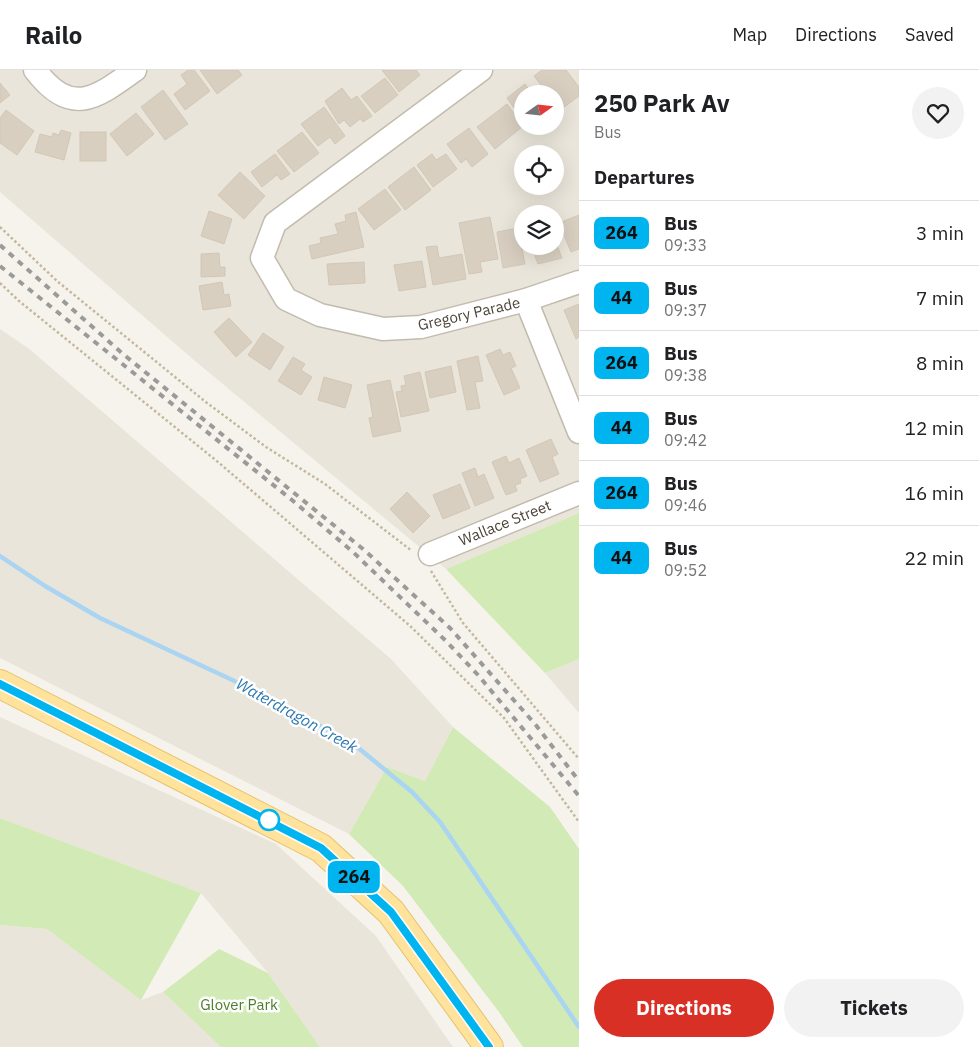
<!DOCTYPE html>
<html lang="en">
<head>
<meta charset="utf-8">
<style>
  body { margin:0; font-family:"IBM Plex Sans",sans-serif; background:#f2f2f2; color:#202124; height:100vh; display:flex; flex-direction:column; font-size:19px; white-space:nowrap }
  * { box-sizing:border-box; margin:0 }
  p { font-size:16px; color:#757577 }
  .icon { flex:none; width:28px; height:28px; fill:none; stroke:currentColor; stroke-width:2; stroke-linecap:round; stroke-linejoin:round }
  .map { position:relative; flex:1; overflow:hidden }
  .drawer { display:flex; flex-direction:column; background:#fff; width:400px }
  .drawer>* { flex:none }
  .badge { padding:0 10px; border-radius:8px; font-size:18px; line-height:32px }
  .needle { width:32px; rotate:75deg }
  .fabs { position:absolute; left:514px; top:15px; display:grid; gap:10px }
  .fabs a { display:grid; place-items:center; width:50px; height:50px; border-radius:50%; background:#fff; box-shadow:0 5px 20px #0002; font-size:25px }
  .map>.badge { position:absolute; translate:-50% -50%; box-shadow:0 0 0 2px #fff }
  h2 { padding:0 15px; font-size:19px; line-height:45px }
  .round { display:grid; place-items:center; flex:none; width:52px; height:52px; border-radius:26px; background:#f2f2f2 }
  .summary { display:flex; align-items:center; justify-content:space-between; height:85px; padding:0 15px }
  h1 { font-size:24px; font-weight:700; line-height:38px }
  .primary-button { display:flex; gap:10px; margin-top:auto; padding:10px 15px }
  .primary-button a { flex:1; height:58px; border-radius:30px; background:#d93025; color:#fff; font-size:20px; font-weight:700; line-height:58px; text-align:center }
  .primary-button a+a { background:#f2f2f2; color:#202124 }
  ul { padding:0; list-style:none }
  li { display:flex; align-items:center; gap:15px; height:65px; padding:0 15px; border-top:1px solid #e0e0e0 }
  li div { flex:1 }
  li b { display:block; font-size:19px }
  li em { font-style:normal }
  li .badge { min-width:55px; font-weight:700; text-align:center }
  header { display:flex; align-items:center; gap:30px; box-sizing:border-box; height:70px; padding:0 25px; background:#fff; border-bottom:1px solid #e0e0e0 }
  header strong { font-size:24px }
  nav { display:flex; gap:28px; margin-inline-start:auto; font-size:18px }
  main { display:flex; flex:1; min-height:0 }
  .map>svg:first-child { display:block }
  .residential { fill:#eae5da; fill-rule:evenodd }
  .green { fill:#d2eab5 }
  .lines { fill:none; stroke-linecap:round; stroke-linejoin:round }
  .stream { stroke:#a9d4f2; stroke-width:4.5 }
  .building { fill:#d8cfc1; stroke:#d3c7b4 }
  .minor-casing { stroke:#c2bbae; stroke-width:25 }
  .major-casing { stroke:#e6c16a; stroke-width:30 }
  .path { stroke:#c4b79f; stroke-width:2.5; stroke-dasharray:2.5 2.5; stroke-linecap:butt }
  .minor { stroke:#fff; stroke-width:22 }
  .major { stroke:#ffe39c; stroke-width:28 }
  .rail { stroke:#9a9a9a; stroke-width:4; stroke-dasharray:6 6; stroke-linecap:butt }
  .line-casing { stroke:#fff; stroke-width:11 }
  .line { stroke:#00b5ef; stroke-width:8 }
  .stop-dot { fill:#fff; stroke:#00b5ef; stroke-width:2.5 }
  .labels { text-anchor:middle; stroke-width:5; stroke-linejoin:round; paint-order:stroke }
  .street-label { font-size:15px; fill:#4b4439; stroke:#fff }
  .park-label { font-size:15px; fill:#4a7f2a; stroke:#fff }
  .water-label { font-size:16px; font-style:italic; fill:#2e7ab2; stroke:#fff }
</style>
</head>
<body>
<header>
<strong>Railo</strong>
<nav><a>Map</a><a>Directions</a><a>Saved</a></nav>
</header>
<main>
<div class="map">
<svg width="579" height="977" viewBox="0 0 579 977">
  <rect width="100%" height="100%" fill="#f6f3ec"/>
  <!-- residential -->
  <g class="residential">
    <path d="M0,0H579V443L446,499L195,291L0,122ZM522,24H555V56H522ZM522,84H555V116H522ZM522,144H555V176H522Z"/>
    <path d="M0,259L28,278L391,589L453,657L425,711L387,697L349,764L0,588Z"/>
    <path d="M579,589V643L545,603Z"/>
    <path d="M0,647L276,774L376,866L453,977H320L268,903L201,823L0,748Z"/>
    <path d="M0,855L47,859L141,930L163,922L221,977H0Z"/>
  </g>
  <!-- green -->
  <g class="green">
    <path d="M579,443V589L545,603L446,499Z"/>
    <path d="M453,657L550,737L579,779V977H523L499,942L403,816L349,764L387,697L425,711Z"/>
    <path d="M0,748L201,823L141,930L47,859L0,855Z"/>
    <path d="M219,879L268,903L320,977H221L163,922Z"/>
  </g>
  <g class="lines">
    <!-- stream -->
    <path class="stream" d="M0,486L45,516L100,548L260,623L356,676L412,722L440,752L579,957"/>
  </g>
  <!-- building -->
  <g class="building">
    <path d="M188,0H194L210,21L185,40L174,24L187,14L181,5Z"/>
    <path d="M200,0H238L242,5L217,24Z"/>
    <path d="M382,0H416L420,5L399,22Z"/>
    <path d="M542,0H566L579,17V26L560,40L555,34V24H548L534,6Z"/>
    <path d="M385,8L398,25L375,43L361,26Z"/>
    <path d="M0,13L10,25L0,33Z"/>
    <path d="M525,14L532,24H522V49L507,28Z"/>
    <path d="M342,18L351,30L357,26L372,46L363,52L360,49L350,57L344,50L339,54L325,31Z"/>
    <path d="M163,20L188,54L165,70L141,37Z"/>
    <path d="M507,34L523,56L495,79L477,57Z"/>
    <path d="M324,37L345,66L335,74L330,67L318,76L301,54Z"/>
    <path d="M6,40L34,61L17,85L0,73V48Z"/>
    <path d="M136,43L154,64L127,86L110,64Z"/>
    <path d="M528,56H542L533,63Z"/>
    <path d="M469,58L488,84L472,97L466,89L461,93L447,74Z"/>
    <path d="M61,60L71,63L64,90L35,82L40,64L52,67L53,63L59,65Z"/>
    <rect x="80" y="62" width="26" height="29"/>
    <path d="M302,62L319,83L294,102L277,81Z"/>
    <path d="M275,84L290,104L281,110L277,105L262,117L251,102Z"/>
    <path d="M432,84L436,90L446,84L457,99L433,117L417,95Z"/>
    <path d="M414,97L431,120L405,140L388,117Z"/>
    <path d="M240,102L265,126L244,149L218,125Z"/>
    <path d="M385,119L401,140L374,160L358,139Z"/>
    <path d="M209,141L232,149L224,174L201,166Z"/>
    <path d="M356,142L364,177L312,189L309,176L321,173L320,168L338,164L335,154L346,151L345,145Z"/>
    <path d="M579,145V179L571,182L559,153Z"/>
    <path d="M490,147L498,189L480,192L482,202L469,204L459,153Z"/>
    <path d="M518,158L525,194L503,198L497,162Z"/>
    <path d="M555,170L562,188L538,194L531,176H555Z"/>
    <path d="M437,176L439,188L462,184L466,209L433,215L426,177Z"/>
    <path d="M219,183L220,197H225V206L201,207V184Z"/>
    <path d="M422,191L426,217L399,221L394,195Z"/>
    <path d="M364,192L365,213L329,215L327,194Z"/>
    <path d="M222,212L224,225L229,224L231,236L203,240L199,216Z"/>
    <path d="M579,234V267L576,269L564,240Z"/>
    <path d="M229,248L252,272L236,287L214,262Z"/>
    <path d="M263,263L284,277L270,300L248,285Z"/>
    <path d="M500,279L503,285L510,282L516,296L511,298L520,318L504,325L486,285Z"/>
    <path d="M478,286L483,311L475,312L480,338L467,340L457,291Z"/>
    <path d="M293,287L305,294L301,300L312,307L301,325L278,311Z"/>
    <path d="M451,296L456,322L430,328L425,302Z"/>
    <path d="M420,302L429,341L401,347L396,322L402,321L401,316L406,315L404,306Z"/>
    <path d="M324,307L352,315L345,338L318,330Z"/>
    <path d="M390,310L401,361L373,367L369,348L373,347L367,315Z"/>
    <path d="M551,369L558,384L552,387L559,404L540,412L526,380Z"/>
    <path d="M506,386L509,393L519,388L527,406L520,409L521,413L515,415L517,421L506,425L492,392Z"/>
    <path d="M475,398L478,407L484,404L494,428L475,436L462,403Z"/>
    <path d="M460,414L470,438L443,449L433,425Z"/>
    <path d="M407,422L430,446L413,463L390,439Z"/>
  </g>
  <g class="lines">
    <!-- minor casing -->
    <g class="minor-casing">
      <g id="minor">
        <path d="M35,0C71,47 95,29 135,0"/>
        <path d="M481,0L275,153L262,188L286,229L320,245L383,259L421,257L526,230L579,212"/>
        <path d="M526,230L579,362"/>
        <path d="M430,484L579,423"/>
      </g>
    </g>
    <!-- major casing -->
    <g class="major-casing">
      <path id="major" d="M0,614L321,778L391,842L489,977"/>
    </g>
    <!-- path -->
    <g class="path">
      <path d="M0,157L57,211L207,333L266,377L325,414L412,481"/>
      <path d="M0,213L19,231L218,392L409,555L504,648L579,752"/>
      <path d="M431,501L463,553L579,689"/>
    </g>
    <!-- minor -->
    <use href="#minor" class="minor"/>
    <!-- major -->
    <use href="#major" class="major"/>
    <!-- rail -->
    <g class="rail">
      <path d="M0,175L123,284L363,479L450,558L535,654L579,711"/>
      <path d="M0,196L292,430L353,482L446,571L478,605L579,726"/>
    </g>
  </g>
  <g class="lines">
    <!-- line casing -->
    <g class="line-casing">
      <path id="line" d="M0,614L321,778L391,842L489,977"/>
    </g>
    <!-- line -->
    <use href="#line" class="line"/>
  </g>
  <!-- markers -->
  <circle class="stop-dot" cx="269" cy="750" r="10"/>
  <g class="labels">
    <!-- street labels -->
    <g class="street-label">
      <text transform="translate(469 244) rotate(-13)" y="5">Gregory Parade</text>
      <text transform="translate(505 453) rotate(-22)" y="5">Wallace Street</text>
    </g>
    <!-- park labels -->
    <g class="park-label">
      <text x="239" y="940">Glover Park</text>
    </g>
    <!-- water labels -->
    <g class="water-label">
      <text transform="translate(297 645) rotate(29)" y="6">Waterdragon Creek</text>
    </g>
  </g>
</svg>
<div class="fabs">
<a><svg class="needle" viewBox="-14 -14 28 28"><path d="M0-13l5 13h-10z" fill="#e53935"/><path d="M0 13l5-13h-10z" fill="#757577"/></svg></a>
<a><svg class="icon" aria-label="locate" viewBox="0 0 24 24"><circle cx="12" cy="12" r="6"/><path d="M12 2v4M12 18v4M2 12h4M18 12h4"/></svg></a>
<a><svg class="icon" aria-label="layers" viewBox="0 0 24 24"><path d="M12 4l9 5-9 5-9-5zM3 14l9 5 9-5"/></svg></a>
</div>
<b class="badge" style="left:354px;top:807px;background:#00b5ef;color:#111">264</b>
</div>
<section class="drawer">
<div class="summary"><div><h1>250 Park Av</h1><p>Bus</p></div><a class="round"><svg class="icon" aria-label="heart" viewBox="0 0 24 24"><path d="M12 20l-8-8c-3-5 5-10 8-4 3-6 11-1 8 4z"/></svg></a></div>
<h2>Departures</h2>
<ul>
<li><span class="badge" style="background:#00b5ef;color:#111">264</span><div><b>Bus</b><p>09:33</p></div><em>3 min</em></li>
<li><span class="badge" style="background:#00b5ef;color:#111">44</span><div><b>Bus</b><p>09:37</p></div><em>7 min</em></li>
<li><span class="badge" style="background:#00b5ef;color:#111">264</span><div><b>Bus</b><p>09:38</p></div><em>8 min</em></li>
<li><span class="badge" style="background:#00b5ef;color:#111">44</span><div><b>Bus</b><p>09:42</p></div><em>12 min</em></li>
<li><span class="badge" style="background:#00b5ef;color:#111">264</span><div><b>Bus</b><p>09:46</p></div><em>16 min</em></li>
<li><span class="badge" style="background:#00b5ef;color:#111">44</span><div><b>Bus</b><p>09:52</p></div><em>22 min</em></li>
</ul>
<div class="primary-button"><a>Directions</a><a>Tickets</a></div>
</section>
</main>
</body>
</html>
